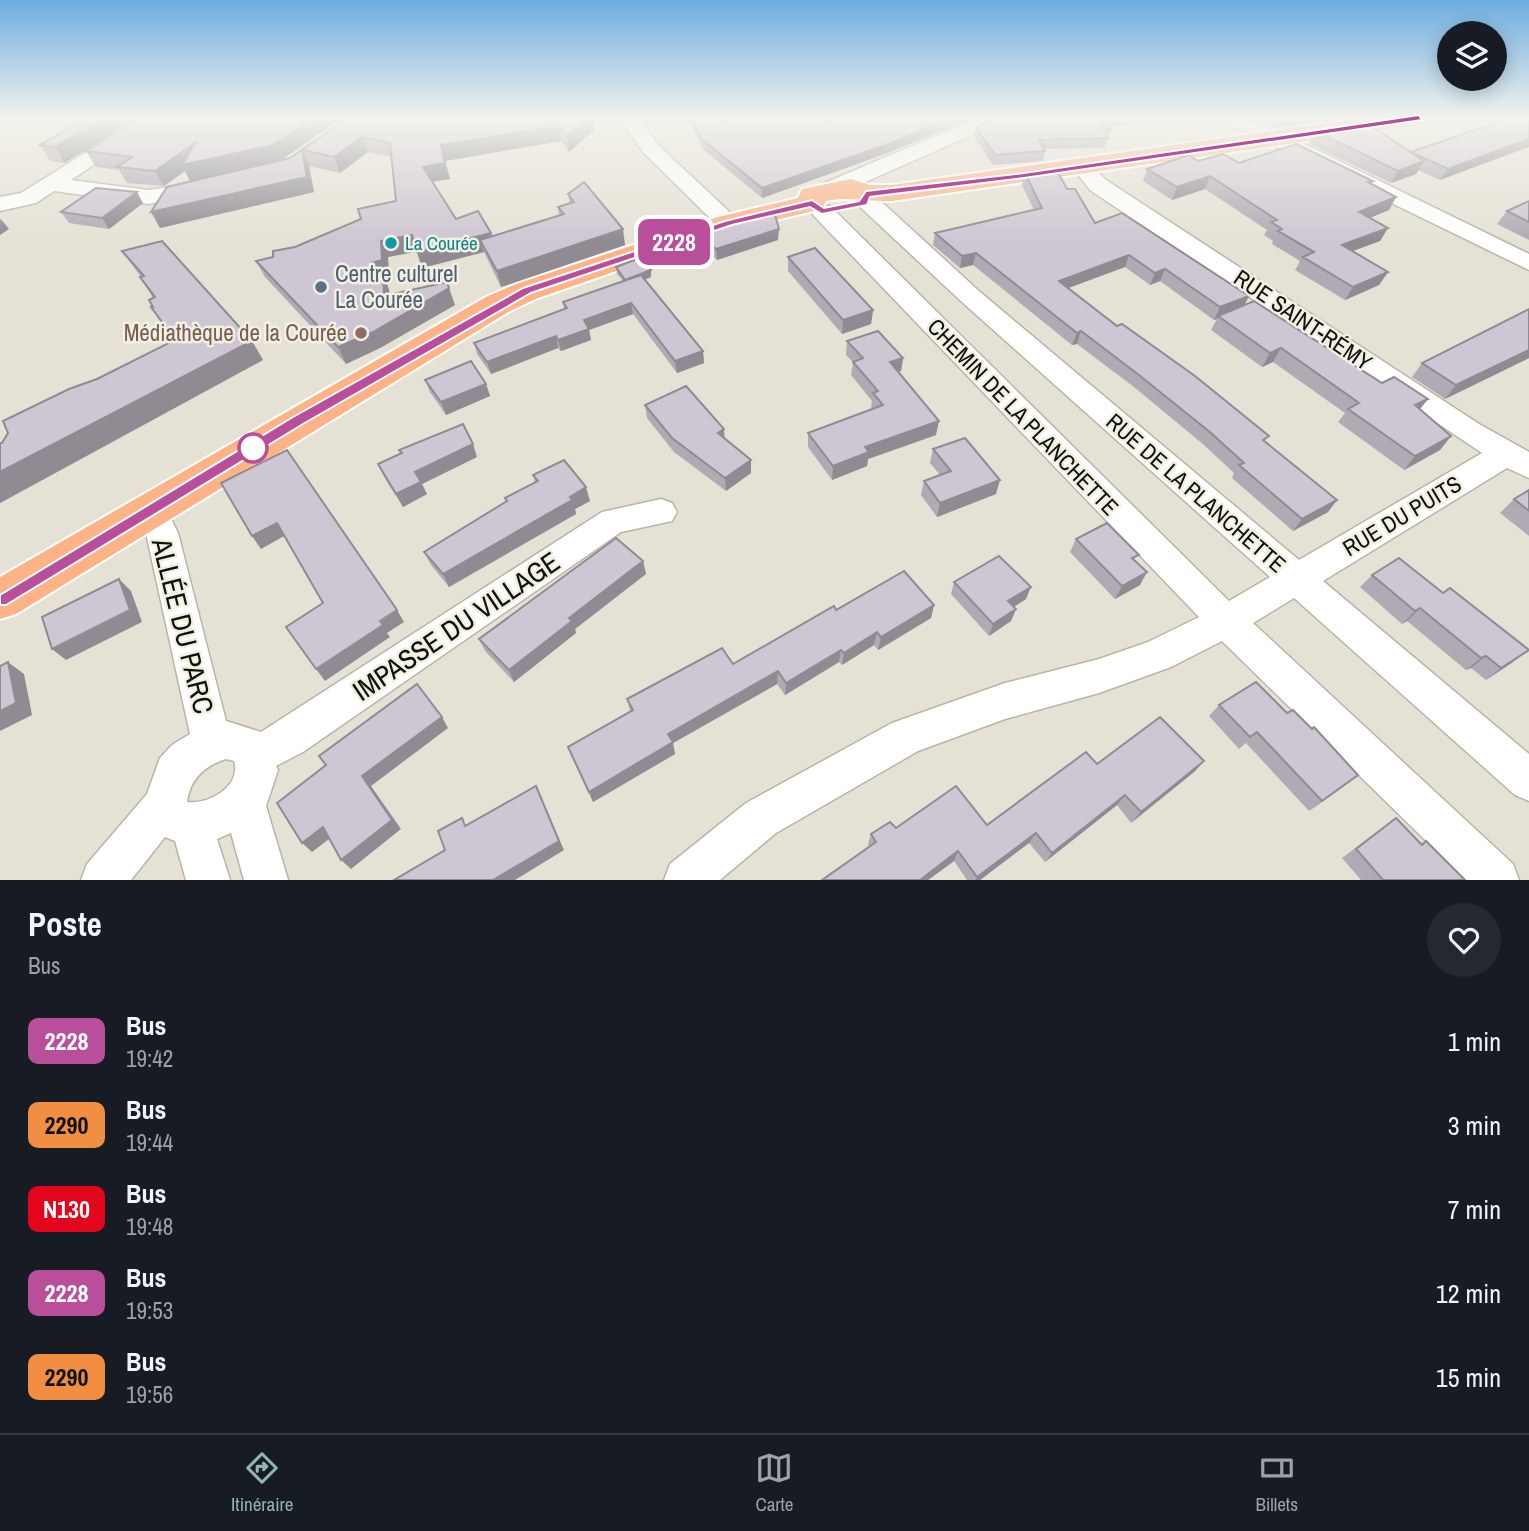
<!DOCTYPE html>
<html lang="fr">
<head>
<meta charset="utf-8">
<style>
  body { margin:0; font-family:"Archivo Narrow",sans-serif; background:#242831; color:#f1f3f6; height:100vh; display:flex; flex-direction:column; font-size:26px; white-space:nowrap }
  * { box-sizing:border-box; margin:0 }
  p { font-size:23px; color:#9ea1a6 }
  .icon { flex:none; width:38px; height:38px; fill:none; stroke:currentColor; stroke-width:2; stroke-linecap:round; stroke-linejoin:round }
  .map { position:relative; height:880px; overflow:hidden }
  .sheet { display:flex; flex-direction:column; background:#171b24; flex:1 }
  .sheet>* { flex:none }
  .badge { padding:0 14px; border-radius:10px; font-size:24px; line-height:46px }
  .buttons { position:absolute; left:1437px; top:21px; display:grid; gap:14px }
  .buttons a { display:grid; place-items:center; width:70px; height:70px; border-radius:50%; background:#171b24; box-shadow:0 4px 18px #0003; font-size:35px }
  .map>.badge { position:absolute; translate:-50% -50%; box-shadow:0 0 0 4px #fff }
  .round { display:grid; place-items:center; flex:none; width:74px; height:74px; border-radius:37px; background:#242831 }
  .head { display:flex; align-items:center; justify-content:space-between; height:119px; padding:0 28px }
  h1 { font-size:33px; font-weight:800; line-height:52px }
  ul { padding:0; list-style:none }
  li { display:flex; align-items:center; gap:21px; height:84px; padding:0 28px }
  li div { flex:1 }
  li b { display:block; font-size:26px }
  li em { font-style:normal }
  li .badge { min-width:77px; font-weight:700; text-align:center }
  .tab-bar { display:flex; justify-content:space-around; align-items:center; height:98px; border-top:2px solid #363941; background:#171b24; font-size:19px; color:#9ea1a6 }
  .tab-bar a { display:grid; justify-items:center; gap:4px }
  .tab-bar .selected { color:#92b4b2 }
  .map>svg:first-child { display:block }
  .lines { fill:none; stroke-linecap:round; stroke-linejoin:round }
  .minor-casing { stroke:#b7b5a8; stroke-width:3 }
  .major-casing { stroke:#fff; stroke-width:4 }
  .minor { fill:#fff; fill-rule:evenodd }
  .major { fill:#fdb386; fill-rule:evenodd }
  .wall { fill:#b1aab5 }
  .shaded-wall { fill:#908b93 }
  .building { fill:#cec6d2; stroke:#908b93; stroke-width:2 }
  .line { fill:#b94e9a; stroke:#fff; stroke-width:2 }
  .culture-dot { fill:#0f9aa8; stroke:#f2f0e2; stroke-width:2.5 }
  .service-dot { fill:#5c6f8a; stroke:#f2f0e2; stroke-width:2.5 }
  .education-dot { fill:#8d6e63; stroke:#f2f0e2; stroke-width:2.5 }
  .stop-dot { fill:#fff; stroke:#b94e9a; stroke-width:3.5 }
  .labels { text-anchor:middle; stroke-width:5; stroke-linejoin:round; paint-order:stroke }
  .far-culture-label { font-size:19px; fill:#0d838f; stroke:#f2f0e2; text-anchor:start }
  .service-label { font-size:23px; fill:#4e5e75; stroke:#f2f0e2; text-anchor:start }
  .street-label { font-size:23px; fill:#11110c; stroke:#f2f0e2 }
  .education-label { font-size:23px; fill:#785e54; stroke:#f2f0e2; text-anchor:end }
  .near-street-label { font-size:28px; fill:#11110c; stroke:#f2f0e2 }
</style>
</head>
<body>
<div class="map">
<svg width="1529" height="880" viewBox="0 0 1529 880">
  <rect width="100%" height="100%" fill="#e5e2d5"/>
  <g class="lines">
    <!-- minor casing -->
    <g class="minor-casing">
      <g id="minor">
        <path d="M141,118H164L71,180L148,190L199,183L207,184L210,189L207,194L148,204L54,191L36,203L0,211V197L21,193Z"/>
        <path d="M619,118H639L657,144L736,218L739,223L736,228H720L643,152Z"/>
        <path d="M978,118H1004L1001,122L836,195H820L817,190L820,185Z"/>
        <path d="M1217,118H1243L1298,141L1529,254V270Z"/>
        <path d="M1082,161L1089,163L1106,180L1479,424L1529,452V478L1507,468L1323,581L1529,754V801L1515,795L1294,598L1253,623L1513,864L1519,880H1466L1222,641L1171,667L1099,693L1005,719L918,751L776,833L720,880H664L670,864L746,803L892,723L1005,683L1099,659L1148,642L1199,617L814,216L811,211L814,206H830L1229,601L1270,577L962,302L858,205L855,200L858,195H874L980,292L1299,560L1482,453L1090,190L1072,167Z"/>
        <path d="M151,496L162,500L178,533L226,721L261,732L602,512L661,499L672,503L677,512L672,521L621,532L303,752L276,766L278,770L266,806L288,880H244L231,833L217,839L230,880H186L175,841L165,837L131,880H81L87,864L147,794L160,758L172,745L190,734L146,533L135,509L140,500ZM226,759L234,761C242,786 209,805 187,802C190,779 204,766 226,759Z"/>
      </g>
    </g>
    <!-- major casing -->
    <g class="major-casing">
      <path id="major" d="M1366,118H1431L1428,123L1419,125L892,201C868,202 849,196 826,201L822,209L738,229L538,298L510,311L16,614L0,619V577L486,297L516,284L718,217L798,198L802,189L851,179L870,185H892Z"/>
    </g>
    <!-- minor -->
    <use href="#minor" class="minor"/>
    <!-- major -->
    <use href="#major" class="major"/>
  </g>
  <!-- wall -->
  <g class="wall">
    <path d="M86,118L65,163L50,161L40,145Z"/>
    <path d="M342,118L190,181L185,171L164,186L127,183L119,170L96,167L86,151Z"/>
    <path d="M348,118H592L594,130L569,152L561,141L445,161L450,179L432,182L456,219L491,233L492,236L559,216L558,207L570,204L568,194L625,245L501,287L484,252L422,268L417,252L388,257L389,277L385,278L389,290L390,294L455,305L380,348L346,364L265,277L256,261L273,257L295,247L361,219L396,201L392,157L368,152L340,173L309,166L314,192L160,228L290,158Z"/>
    <path d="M686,118H719L721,122H825L890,152L762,198L704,150Z"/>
    <path d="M1246,118H1338L1337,119L1274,128Z"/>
    <path d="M1510,118L1440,180L1418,170L1416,174L1391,183L1309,144L1315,131L1411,152Z"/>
    <path d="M1129,124L1112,127L1110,133L1105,134L1108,138L1104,148L1044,149L1045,151L1043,161L993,165L974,137L976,127Z"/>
    <path d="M1198,161L1239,163L1371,184L1396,197L1389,210L1370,218L1388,228L1380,241L1352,251L1388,272L1379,285L1345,300L1295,270L1300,261L1272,244L1273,241L1264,235L1267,230L1205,189L1172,200L1143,181L1147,169Z"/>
    <path d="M1025,173L1067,189L1095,223L1244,305L1420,409L1451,436L1440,450L1404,470L1338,422L1345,413L1273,362L1262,367L1211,330L1217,319L1214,320L1160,281L1150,285L1125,267L1068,288L1266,442L1337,500L1328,512L1293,531L1232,478L1234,473L1204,445L1134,387L1077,344L1072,345L973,265L960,268L933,245L935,233L1034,210L1022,185Z"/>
    <path d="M1529,201V240L1497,224L1507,211Z"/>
    <path d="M143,203L109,229L69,223L61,212Z"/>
    <path d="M700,234L778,240L717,260L701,244Z"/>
    <path d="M122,251L252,341L263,360L0,503V443L97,379L174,340L151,307H153V298L140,277H141Z"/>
    <path d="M788,257L873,310L871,324L842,334L788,271Z"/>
    <path d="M616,267L651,277L645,280L703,351L704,363L677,373L633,314L589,330L591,340L561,351L558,348L491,374L477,354L474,343L564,309L563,302L623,281L617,274Z"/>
    <path d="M1529,309V358L1445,399L1412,377L1422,363Z"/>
    <path d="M847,341L903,358L901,371L898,372L936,435L868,459L867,466L832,480L808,447V433L873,409L871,407L872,401L851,375L853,362L846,355Z"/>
    <path d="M425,380L486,384L490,396L446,415L430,392Z"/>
    <path d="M645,405L724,439L751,473L726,491L674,452L647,418Z"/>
    <path d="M933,449L996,494L937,517L921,495L924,481L940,475L930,463Z"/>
    <path d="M399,450L477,457L422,484L427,494L403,507L384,477L378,464L401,453Z"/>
    <path d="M533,475L590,501L575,509L576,514L449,587L431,565L424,552L506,502L505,498L535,483Z"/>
    <path d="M1529,490V536L1500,513L1514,499Z"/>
    <path d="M1076,539L1136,561L1140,585L1115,599L1070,552Z"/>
    <path d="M643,561L646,574L575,629L576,633L514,682L485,651L479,639Z"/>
    <path d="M1372,575L1513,662L1486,680L1471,668L1466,670L1407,621L1402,624L1360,587Z"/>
    <path d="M954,582L1026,599L1014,607L1016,609L1011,621L989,636L951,594Z"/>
    <path d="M934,605L931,618L878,650L874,645L842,665L839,662L785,695L777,684L673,743L675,754L593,802L568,747L630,711L627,699L733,664L836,610Z"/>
    <path d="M1219,705L1287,713L1312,729L1344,786L1309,811L1246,743L1239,749L1209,716Z"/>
    <path d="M1204,761L1194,772L1131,823L1117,805L1045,862L1029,843L980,880H967L954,861L928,880H822L869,846L868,844L871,834L896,828L987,825L1097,764Z"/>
    <path d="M1396,818L1422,844L1426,841L1465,880H1361L1342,858L1382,828Z"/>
  </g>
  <!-- shaded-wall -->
  <g class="shaded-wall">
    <path d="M103,118H136L65,163L55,147Z"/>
    <path d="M314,118H342L280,161L190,181L185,171L164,186L155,171L196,142Z"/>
    <path d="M588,118H592L594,130L569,152L567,136Z"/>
    <path d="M951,118H972L890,152L762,198V188Z"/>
    <path d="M1112,118H1147L1129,124L1112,127L1110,133L1099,135L1102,125L1108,119Z"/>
    <path d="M1284,118H1338L1337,119L1274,128L1279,119Z"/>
    <path d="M558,126L561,141L445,161L450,179L428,182L423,167L441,145Z"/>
    <path d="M362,137L368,152L340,173L334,157Z"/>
    <path d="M1529,139V147L1440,180L1448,169Z"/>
    <path d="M302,150L309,166L314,192L160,228L151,212L307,177Z"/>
    <path d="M1424,161L1416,174L1391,183L1398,171Z"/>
    <path d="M1210,176L1205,189L1172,200L1177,187Z"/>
    <path d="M137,192L143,203L109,229L102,218Z"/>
    <path d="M1396,197L1389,210L1352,225L1359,212Z"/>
    <path d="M1,219L9,229L0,235V220Z"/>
    <path d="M1388,228L1380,241L1334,258L1342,245Z"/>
    <path d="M623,229L625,245L501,287L497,271Z"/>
    <path d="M779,229L778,240L717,260L716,249Z"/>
    <path d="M491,233L495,249L480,240L484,252L422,268L417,252Z"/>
    <path d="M412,235L417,251L388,257L389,277L385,278L389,290L391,312L372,263L381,241Z"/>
    <path d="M976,253L973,265L960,268L962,256Z"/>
    <path d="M1129,255L1125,267L1055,293L1059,281Z"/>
    <path d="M1165,269L1160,281L1150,285L1155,273Z"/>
    <path d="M651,270V277L626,286L625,280Z"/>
    <path d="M1388,272L1379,285L1345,300L1353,287Z"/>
    <path d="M449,288L455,305L380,348L346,364L338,347Z"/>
    <path d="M1249,296L1243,308L1218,316L1217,319L1214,320L1220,307Z"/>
    <path d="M631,303L633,314L589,330L591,340L561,351L558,340L584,320Z"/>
    <path d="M873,310L871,324L842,334L843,320Z"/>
    <path d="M1081,331L1077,344L1072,345L1077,333Z"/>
    <path d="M556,336L558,348L491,374L487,362Z"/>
    <path d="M252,341L263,360L0,503V472Z"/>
    <path d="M1281,348L1273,362L1262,367L1270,353Z"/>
    <path d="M1529,350V358L1445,399L1456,385Z"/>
    <path d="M703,351L704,363L677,373L675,361Z"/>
    <path d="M903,358L901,371L888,376L890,362Z"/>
    <path d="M486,384L490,396L446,415L441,402Z"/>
    <path d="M1428,399L1417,413L1415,405Z"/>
    <path d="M939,421L936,435L868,459L867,466L832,480L833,466L865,447Z"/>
    <path d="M724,429L725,442L718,433Z"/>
    <path d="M1451,436L1440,450L1404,470L1415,456Z"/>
    <path d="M473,444L477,457L422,484L427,494L403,507L396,494L415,472Z"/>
    <path d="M751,460V473L726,491L725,478Z"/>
    <path d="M1000,480L996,494L937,517L940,503Z"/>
    <path d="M586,487L590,501L575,509L576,514L449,587L443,574L570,497Z"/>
    <path d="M1337,500L1328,512L1293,531L1302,519Z"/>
    <path d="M277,523L286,535L261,549L252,536Z"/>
    <path d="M643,561L646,574L575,629L576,633L514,682L509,670L569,618Z"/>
    <path d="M1147,572L1140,585L1115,599L1122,586Z"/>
    <path d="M119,579L131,591L142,622L66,660L52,649Z"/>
    <path d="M1031,587L1026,599L1004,613L1008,601Z"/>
    <path d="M934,605L931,618L878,650L881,637Z"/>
    <path d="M1420,608L1407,621L1402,624L1415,611Z"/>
    <path d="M1016,609L1011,621L989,636L993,624Z"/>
    <path d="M397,610L404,622L387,633L390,637L325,681L316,669Z"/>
    <path d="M877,632L874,645L842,665L844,653Z"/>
    <path d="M841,650L839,662L785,695L786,683Z"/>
    <path d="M1529,650L1513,662L1486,680L1501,668Z"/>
    <path d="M1486,656L1471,668L1466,670L1481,658Z"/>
    <path d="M8,662L24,674L32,715L0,731V711Z"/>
    <path d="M778,671L777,684L673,743L675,754L593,802L589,792L668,734Z"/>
    <path d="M442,717L448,728L371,786L401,829L351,869L341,860L362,776Z"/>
    <path d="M1204,761L1194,772L1131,823L1141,812Z"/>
    <path d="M1358,775L1344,786L1309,811L1322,801Z"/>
    <path d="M536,786L564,850L515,880H493Z"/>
    <path d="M1125,795L1117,805L1045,862L1052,853Z"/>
    <path d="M323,827L333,836L312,852L302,843Z"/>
    <path d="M1036,833L1029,843L980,880H976L977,877Z"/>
    <path d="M958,851L954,861L928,880H920Z"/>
  </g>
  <!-- building -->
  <g class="building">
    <path d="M86,118H103L55,147L40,145Z"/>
    <path d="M138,118H314L273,145L182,165L196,142L155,171L117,167L132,157L86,151Z"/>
    <path d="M348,118H588L567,136L558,126L441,145L445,163L423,167L456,219L478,211L491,233L417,252L412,235L381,241L382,260L372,263L383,273L384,296L447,282L449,288L373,332L338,347L256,261L273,257V251L295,247L361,219L358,209L396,201L390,143L362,137L334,157L302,150L307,177L151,212L167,187L290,158Z"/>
    <path d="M690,118H719L721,122L740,118H821L825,122L837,118H951L891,143L762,188L703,140Z"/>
    <path d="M997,118H1112L1108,119L1113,123L1102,125L1108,138L1039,140L1045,151L995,155L976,127Z"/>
    <path d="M1510,118H1529V139L1448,169L1411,152Z"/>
    <path d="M1368,124L1424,161L1398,171L1315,131Z"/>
    <path d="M1296,144L1373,181L1368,182L1396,197L1359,212L1388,228L1342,245L1388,272L1353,287L1303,257L1314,252L1278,231L1282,229L1271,222L1277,220L1210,176L1177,187L1147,169L1189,155L1198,161L1223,154L1239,163Z"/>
    <path d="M1056,169L1067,189H1075L1095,223L1122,213L1249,296L1220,307L1165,269L1155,273L1129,255L1059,281L1117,326L1122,324L1195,376L1269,436L1263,440L1337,500L1302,519L1239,465L1244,463L1211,433L1139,375L1081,331L1077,333L976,253L962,256L935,233L1042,208L1025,173Z"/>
    <path d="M584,182L623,229L497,271L480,240L564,214L558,207L574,202L568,194Z"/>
    <path d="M96,188L137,192L102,218L61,212Z"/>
    <path d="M1529,201V222L1507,211Z"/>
    <path d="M775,215L779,229L716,249L700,234L737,221Z"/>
    <path d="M162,241L252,341L0,472V443H2L8,433L3,421L69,389L97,379L175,340L151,307H153L149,300L155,297L140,277L144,276L122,251Z"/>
    <path d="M815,248L873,310L843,320L788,257Z"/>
    <path d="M640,258L651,270L625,280L616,267Z"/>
    <path d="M641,275L703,351L675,361L631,303L584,320L589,329L558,340L556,336L487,362L474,343L567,308L563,302Z"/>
    <path d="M1254,301L1382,383L1394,377L1428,399L1415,405L1451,436L1415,456L1348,409L1359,403L1281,348L1270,353L1218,316Z"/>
    <path d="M1529,309V350L1456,385L1422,363Z"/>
    <path d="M878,331L903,358L890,362L939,421L865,447L869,452L833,466L808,433L883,405L873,393L878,391L853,362L863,358L847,341Z"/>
    <path d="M471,361L486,384L441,402L425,380Z"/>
    <path d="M686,386L724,429L718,433L751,460L725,478L672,438L645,405Z"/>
    <path d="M463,424L473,444L415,472L421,482L396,494L378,464L402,453L399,450Z"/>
    <path d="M965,438L1000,480L940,503L924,481L951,471L933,449Z"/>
    <path d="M287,450L397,610L380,621L383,625L316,669L286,627L323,603L277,523L252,536L221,483Z"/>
    <path d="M564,460L586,487L570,497L572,500L443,574L424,552L507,501L505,498L538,481L533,475Z"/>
    <path d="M1529,490V511L1514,499Z"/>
    <path d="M1107,523L1139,555L1132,558L1147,572L1122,586L1076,539Z"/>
    <path d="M616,538L643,561L569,618L572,621L509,670L479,639Z"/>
    <path d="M999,556L1031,587L1008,601L1016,609L993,624L954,582Z"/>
    <path d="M1399,558L1443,593L1450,588L1529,650L1501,668L1486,656L1481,658L1420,608L1415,611L1372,575Z"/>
    <path d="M904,571L934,605L881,637L877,632L844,653L841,650L786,683L778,671L668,734L673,742L589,792L568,747L633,710L627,699L722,648L733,664L834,606L836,610Z"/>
    <path d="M119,579L130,610L52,649L42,617Z"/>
    <path d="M8,662L16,703L0,711V666Z"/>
    <path d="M1256,682L1287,713L1293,710L1312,729L1314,727L1358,775L1322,801L1257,732L1250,737L1219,705Z"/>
    <path d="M417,684L442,717L362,776L392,820L341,860L323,827L302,843L277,803L326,765L319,756Z"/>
    <path d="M1160,717L1204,761L1141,812L1125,795L1052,853L1036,833L977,877L958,851L920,880H822L876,842L871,834L890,822L896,828L956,786L987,825L1086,752L1097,764Z"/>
    <path d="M536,786L559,841L493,880H394L445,850L438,831L462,818L465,826Z"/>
    <path d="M1396,818L1422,845L1426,841L1465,880H1383L1356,849Z"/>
  </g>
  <!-- sky -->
  <linearGradient id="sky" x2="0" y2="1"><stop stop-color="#6dade2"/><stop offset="0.49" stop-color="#f3f2ec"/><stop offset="1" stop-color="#f3f2ec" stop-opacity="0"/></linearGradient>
  <rect width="1529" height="241" fill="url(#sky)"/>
  <!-- line -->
  <path class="line" d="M1419,115L1422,120L1024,178L870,197L867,205L822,214L810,207L732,225L531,293L303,424L6,605H0V595L293,417L523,288L725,221L812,200L824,208L859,201L866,191L1024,173Z"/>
  <!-- markers -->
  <circle class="culture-dot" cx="391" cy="243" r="7"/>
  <circle class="service-dot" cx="321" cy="287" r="7"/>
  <circle class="education-dot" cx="361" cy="333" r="7"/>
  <circle class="stop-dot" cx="253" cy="448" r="14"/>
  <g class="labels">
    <!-- far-culture labels -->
    <g class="far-culture-label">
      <text x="405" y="250">La Courée</text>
    </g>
    <!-- service labels -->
    <g class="service-label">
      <text x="335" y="282">Centre culturel<tspan x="335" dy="26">La Courée</tspan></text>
    </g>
    <!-- street labels -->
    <g class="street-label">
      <text transform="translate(1303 320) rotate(34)" y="8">RUE SAINT-RÉMY</text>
      <text transform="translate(1023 417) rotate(46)" y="8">CHEMIN DE LA PLANCHETTE</text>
      <text transform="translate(1196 493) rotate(41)" y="8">RUE DE LA PLANCHETTE</text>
      <text transform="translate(1402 516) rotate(-31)" y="8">RUE DU PUITS</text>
    </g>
    <!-- education labels -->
    <g class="education-label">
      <text x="347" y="341">Médiathèque de la Courée</text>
    </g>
    <!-- near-street labels -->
    <g class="near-street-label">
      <text transform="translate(183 626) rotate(76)" y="10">ALLÉE DU PARC</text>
      <text transform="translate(456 626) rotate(-34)" y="10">IMPASSE DU VILLAGE</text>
    </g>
  </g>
</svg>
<div class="buttons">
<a><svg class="icon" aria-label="layers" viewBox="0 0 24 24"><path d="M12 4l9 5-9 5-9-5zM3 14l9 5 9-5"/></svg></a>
</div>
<b class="badge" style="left:674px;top:242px;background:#b94e9a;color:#fff">2228</b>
</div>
<section class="sheet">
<div class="head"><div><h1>Poste</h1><p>Bus</p></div><a class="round"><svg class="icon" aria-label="heart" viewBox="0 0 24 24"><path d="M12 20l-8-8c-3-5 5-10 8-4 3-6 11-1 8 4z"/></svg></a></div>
<ul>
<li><span class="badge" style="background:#b94e9a;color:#fff">2228</span><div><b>Bus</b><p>19:42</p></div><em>1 min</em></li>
<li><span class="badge" style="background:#f28e42;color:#111">2290</span><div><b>Bus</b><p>19:44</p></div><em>3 min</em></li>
<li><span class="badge" style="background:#e3051c;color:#fff">N130</span><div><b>Bus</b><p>19:48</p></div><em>7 min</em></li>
<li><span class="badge" style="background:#b94e9a;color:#fff">2228</span><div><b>Bus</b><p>19:53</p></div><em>12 min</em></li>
<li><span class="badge" style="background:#f28e42;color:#111">2290</span><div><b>Bus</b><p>19:56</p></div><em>15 min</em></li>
</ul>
</section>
<nav class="tab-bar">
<a class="selected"><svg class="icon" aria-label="directions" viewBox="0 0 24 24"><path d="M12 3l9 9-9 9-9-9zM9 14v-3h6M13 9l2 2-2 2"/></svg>Itinéraire</a>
<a><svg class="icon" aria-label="map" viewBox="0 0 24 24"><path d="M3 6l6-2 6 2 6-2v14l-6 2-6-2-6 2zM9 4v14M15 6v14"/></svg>Carte</a>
<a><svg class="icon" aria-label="tickets" viewBox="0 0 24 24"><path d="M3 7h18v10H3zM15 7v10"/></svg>Billets</a>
</nav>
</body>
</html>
